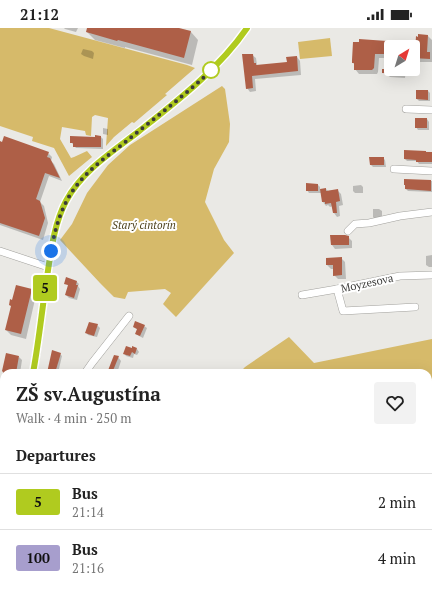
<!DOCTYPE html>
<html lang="en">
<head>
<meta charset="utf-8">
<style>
  body { margin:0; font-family:"PT Serif",serif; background:#f2f2f2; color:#222; height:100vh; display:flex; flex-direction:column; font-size:15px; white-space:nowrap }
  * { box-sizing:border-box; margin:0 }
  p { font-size:13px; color:#767676 }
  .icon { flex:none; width:22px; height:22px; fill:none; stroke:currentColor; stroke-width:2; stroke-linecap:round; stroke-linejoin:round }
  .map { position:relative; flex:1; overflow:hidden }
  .side { position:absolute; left:0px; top:341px; width:432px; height:224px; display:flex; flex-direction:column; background:#fff; border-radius:12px 12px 0 0; box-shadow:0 4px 16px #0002 }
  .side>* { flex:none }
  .badge { padding:0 8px; border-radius:3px; font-size:14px; line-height:26px }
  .needle { width:26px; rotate:38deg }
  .controls { position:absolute; left:384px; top:12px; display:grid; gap:8px }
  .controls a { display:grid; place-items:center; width:36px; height:36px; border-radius:4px; background:#fff; box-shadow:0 4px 16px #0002; font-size:20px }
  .you { position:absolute; width:20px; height:20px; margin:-10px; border:3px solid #fff; border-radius:50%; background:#1a73e8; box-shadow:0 0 0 6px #1a73e833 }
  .map>.badge { position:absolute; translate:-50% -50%; box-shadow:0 0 0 2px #fff }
  h2 { padding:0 16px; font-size:15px; line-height:36px }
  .round { display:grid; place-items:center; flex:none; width:42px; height:42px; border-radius:4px; background:#f2f2f2 }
  .overview { display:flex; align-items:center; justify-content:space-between; height:68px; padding:0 16px }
  h1 { font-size:19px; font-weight:800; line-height:30px }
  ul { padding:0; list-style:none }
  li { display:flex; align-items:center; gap:12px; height:56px; padding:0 16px; border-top:1px solid #e0e0e0 }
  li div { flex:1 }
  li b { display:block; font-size:15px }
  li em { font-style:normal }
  li .badge { min-width:44px; font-weight:700; text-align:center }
  .status { display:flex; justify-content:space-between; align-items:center; height:28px; padding:0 20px; background:#fff; direction:ltr }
  .status svg { height:11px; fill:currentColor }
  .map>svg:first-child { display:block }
  .green { fill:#d6ba6a }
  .shadow { fill:#0003 }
  .building { fill:#ae5f47 }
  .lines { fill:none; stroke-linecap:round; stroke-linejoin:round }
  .minor-casing { stroke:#a1a09c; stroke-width:8 }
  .minor { stroke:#fff; stroke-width:7 }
  .line-casing { stroke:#fff; stroke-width:9 }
  .line { stroke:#b0cb1f; stroke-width:6 }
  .walk { stroke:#3a3a38; stroke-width:4; stroke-dasharray:0 7.2 }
  .stop-dot { fill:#fff; stroke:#b0cb1f; stroke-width:2 }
  .labels { text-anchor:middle; stroke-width:4; stroke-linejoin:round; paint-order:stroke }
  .park-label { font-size:11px; font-style:italic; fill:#4f431e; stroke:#fff }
  .street-label { font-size:11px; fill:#3a3a38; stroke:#fff }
</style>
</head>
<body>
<div class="status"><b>21:12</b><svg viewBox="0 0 49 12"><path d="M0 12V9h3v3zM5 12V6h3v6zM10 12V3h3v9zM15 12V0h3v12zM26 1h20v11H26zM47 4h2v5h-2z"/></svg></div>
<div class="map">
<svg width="432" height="565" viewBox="0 0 432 565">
  <rect width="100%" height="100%" fill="#eae9e5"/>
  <!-- green -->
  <g class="green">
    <path d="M0,0H49L187,37L195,40L165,66L167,67L134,95L132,94L114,109L106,118L108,90L95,87L92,89L91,108L86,107L85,103L62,99L60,111L71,130L74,129L87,123L92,129L69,148L54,120L32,113L33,109L0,98Z"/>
    <path d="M330,10L332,28L300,31L298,14Z"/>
    <path d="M222,58L225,61L230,96L229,114L214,141L205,174L224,212L234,225L176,289L163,276L171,265L165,261L128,264L125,271L114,269L100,255L60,212L72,196L87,165L108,137L130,117Z"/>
    <path d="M289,309L314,335L432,311V565H91L90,561H428V345H239L245,339Z"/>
  </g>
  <!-- shadow -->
  <g class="shadow">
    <path d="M64,0H78L76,4L65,1Z"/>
    <path d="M88,0H175L191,4L198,12L192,37L125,19V20L95,12L87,4Z"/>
    <path d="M427,7L432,12V34H419L418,37L413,36V25H416Z"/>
    <path d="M386,14L391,18L402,19H391V41H406L405,50L390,49L385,45L386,30H379L378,44L377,46H359L355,41V37L353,35Z"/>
    <path d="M83,21L92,23L94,25L93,31L84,28L81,26Z"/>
    <path d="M252,27L256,30L257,37L258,38L288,35L297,29L300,33L301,47L255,51L256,63L250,64L247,60Z"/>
    <path d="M428,63L430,65V73H419L417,71Z"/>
    <path d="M427,91L429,94V102H418L416,99Z"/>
    <path d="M103,100L108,101V107L103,106Z"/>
    <path d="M96,108L101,109L103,111V121L76,120L71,114L96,110Z"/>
    <path d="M0,114L48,125L52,129L51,133L54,136L62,153L49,148L40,174L44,178L48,195L43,212L0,197Z"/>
    <path d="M405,123L432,124V136H419L417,133H407L405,131Z"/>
    <path d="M383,130L385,132L386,139H373L371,137Z"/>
    <path d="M405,152L432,153V164L408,163L406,161Z"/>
    <path d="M318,157L320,159V162L326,161L328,163L337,162L341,166L343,177L339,178L340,188L337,189L334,185L333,178L330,179L328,177L326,178L323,174L321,165H309L307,162Z"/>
    <path d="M361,157L363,159V165H355L353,163V158Z"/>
    <path d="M373,181H379L382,183V189L375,191L373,189Z"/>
    <path d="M348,209L352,213V220L335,221L332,217Z"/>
    <path d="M432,227V239H429L426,237V228Z"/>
    <path d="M341,230L345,234L346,251H338L334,247V241H331L327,237Z"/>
    <path d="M77,254L79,256L78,258L80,261L77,272L69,270L66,267L69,258L65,255Z"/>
    <path d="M31,262L36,267L26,311L11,307L6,302Z"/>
    <path d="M97,297L100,300L97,309L88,307L86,304Z"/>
    <path d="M144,298L147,300L143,310L139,308L136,306L138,302L134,299Z"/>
    <path d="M137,321L139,324L137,327L134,326L133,330L126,328L124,325Z"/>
    <path d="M60,326L62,328L58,345H47Z"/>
    <path d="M19,329L22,332L20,345H4Z"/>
    <path d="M118,329L121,333L117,345H108Z"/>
    <path d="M0,394L4,401V403L0,405Z"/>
    <path d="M0,550L4,551V561H10L9,565H0Z"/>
    <path d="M23,561H29L28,565H22Z"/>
  </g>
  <!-- building -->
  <g class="building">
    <path d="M87,0H179L191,3L184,30L118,12L117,13L86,4Z"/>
    <path d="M418,6L428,7L427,24H430V31L413,30V24H415L416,8L418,9Z"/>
    <path d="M359,11L387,13L386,17H391V41H402L401,46L382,45V41H385V26H375L374,40L372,42H354V35H352V32L353,14H359Z"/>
    <path d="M242,26H253L254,35H256V37L287,34L286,29L297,28L298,43L252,48L253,60L246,61Z"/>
    <path d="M416,62H428V72L416,71Z"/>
    <rect x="415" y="90" width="12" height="10"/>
    <path d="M95,107L101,108V119H73V115H70V108L95,109Z"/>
    <path d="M4,108L49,124L47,129L50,130L60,150L45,145L36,171L40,173L45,190L39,208L0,195V113L2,114Z"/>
    <path d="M404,122L426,123V124H432V134H416V132L404,131Z"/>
    <path d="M369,129H384V137H370Z"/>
    <path d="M404,151L431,152V163L405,161V157H404Z"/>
    <path d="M306,155L318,156V163H306Z"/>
    <path d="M326,160V163L338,161L340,173L336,174L337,185H333L331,175L325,176V174H322L320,161Z"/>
    <path d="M330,207H345L349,208V217H331Z"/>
    <path d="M342,229V247L333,248V237H326V230Z"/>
    <path d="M66,249L77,253L76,257H78L74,270L65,267L68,257L64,256Z"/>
    <path d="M16,257L32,261L21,306L5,302L11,278L9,277L10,271L12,272Z"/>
    <path d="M135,293L145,297L140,308L135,306L137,301L133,299Z"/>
    <path d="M89,294L98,296L94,308L85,305Z"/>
    <path d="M126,318L132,320V318L137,320L135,326L132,324L130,328L123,326Z"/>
    <path d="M52,322L61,325L55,345H47Z"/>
    <path d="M6,325L19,328L16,345H3V344L2,343Z"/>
    <path d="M114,327L119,328L112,345H107Z"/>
  </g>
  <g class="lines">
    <!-- minor casing -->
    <g class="minor-casing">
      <g id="minor">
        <path d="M406,81L432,82"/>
        <path d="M394,141L432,143"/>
        <path d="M348,203L355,196L369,195L400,188L432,184"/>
        <path d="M0,223L48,239"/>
        <path d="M337,261L343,283L415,279"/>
        <path d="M302,267L337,261L400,248L432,247"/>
        <path d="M33,345C39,313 42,281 47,249C51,223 54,196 66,173C81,144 110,125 135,106C175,74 218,43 247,0"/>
        <path d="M85,345L92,335L129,288"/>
        <path d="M0,493L4,474"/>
        <path d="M0,530L4,532"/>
        <path d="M10,565L11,561"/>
        <path d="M33,565V561"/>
      </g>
    </g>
    <!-- minor -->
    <use href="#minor" class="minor"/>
  </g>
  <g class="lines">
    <!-- line casing -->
    <g class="line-casing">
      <path id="line" d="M33,345C39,313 42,281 47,249C51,223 54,196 66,173C82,143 112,124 138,104C177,73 219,41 247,0"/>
    </g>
    <!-- line -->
    <use href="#line" class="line"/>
    <!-- walk -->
    <path class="walk" d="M51,223C55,201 61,179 74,161C88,141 109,127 128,112C156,89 185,67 212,42H211"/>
  </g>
  <!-- markers -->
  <circle class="stop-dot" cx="211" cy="42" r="8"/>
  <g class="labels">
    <!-- park labels -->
    <g class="park-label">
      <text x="144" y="201">Starý cintorín</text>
    </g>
    <!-- street labels -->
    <g class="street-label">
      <text transform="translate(367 255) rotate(-12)" y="4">Moyzesova</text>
    </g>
  </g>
</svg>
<div class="controls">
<a><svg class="needle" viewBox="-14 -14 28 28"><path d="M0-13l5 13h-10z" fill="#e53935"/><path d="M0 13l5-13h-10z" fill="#767676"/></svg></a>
</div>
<div class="you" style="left:51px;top:223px"></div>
<b class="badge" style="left:45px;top:260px;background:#b0cb1f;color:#111">5</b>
<section class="side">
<div class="overview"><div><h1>ZŠ sv.Augustína</h1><p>Walk · 4 min · 250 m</p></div><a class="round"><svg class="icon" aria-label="heart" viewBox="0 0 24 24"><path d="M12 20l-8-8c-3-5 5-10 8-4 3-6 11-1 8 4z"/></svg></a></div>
<h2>Departures</h2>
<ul>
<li><span class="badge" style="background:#b0cb1f;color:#111">5</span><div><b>Bus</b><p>21:14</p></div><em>2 min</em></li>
<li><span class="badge" style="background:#a79ecd;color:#111">100</span><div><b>Bus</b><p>21:16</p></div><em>4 min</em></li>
</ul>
</section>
</div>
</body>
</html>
